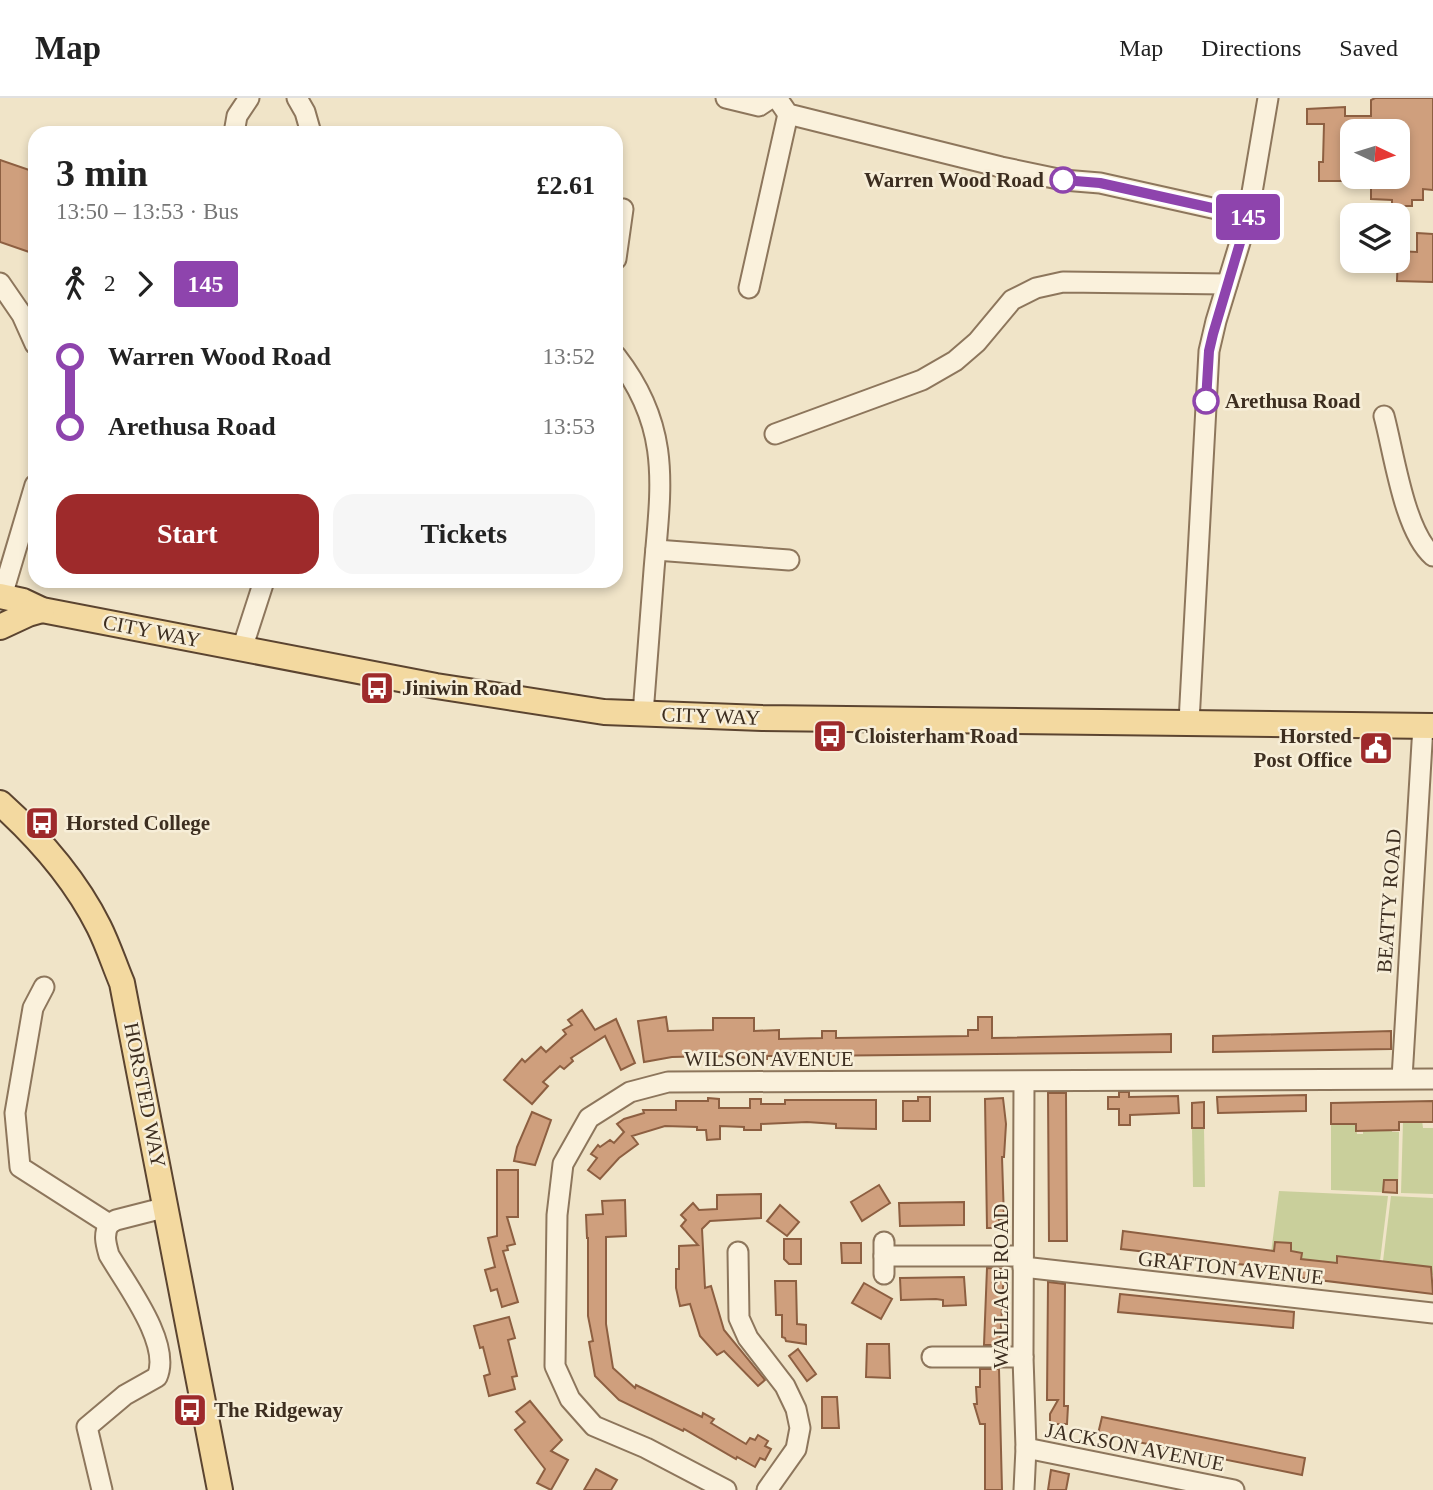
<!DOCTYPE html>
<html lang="en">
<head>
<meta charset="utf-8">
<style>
  body { margin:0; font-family:"Times New Roman",serif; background:#f6f6f6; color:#222; height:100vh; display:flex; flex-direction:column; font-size:26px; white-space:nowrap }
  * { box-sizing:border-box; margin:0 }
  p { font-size:23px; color:#767676 }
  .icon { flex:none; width:38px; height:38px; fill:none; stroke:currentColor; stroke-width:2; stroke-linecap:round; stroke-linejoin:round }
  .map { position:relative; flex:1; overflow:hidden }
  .details { position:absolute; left:28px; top:28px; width:595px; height:462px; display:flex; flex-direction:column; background:#fff; border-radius:21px; box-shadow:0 4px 10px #0003 }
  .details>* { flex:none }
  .badge { padding:0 14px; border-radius:5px; font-size:24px; line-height:46px }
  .needle { width:46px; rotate:94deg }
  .fabs { position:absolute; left:1340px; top:21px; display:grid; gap:14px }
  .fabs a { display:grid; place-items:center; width:70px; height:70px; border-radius:14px; background:#fff; box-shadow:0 4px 10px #0003; font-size:35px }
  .map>.badge { position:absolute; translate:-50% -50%; box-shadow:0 0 0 4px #fff }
  .legs { display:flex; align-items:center; gap:10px; height:77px; padding:0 28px; font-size:23px }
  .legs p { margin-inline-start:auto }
  .head { display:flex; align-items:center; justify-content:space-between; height:119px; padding:0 28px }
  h1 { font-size:38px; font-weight:700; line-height:52px }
  .button { display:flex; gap:14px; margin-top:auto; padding:14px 28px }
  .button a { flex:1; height:80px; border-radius:21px; background:#9e2a2b; color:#fff; font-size:28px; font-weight:700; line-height:80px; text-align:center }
  .button a+a { background:#f6f6f6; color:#222 }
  ul { padding:0 28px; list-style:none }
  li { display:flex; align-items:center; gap:24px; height:70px; font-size:26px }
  li i { display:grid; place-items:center; width:10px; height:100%; margin:0 9px; background:currentColor }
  li i::after { content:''; width:18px; height:18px; margin:-9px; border:5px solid; border-radius:50%; background:#fff }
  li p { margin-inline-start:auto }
  li:first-child i { background:linear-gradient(#0000 50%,currentColor 0) }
  li:last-child i { background:linear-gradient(currentColor 50%,#0000 0) }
  header { display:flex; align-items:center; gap:42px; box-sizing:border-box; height:98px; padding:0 35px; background:#fff; border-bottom:2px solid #e0e0e0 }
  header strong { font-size:33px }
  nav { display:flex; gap:38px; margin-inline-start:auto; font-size:24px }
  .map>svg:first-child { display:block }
  .green { fill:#c9cf9b }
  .building { fill:#cf9f7d; stroke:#8d5f41; stroke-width:2 }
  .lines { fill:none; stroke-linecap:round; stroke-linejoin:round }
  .minor-casing { stroke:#8d765c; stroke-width:23 }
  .major-casing { stroke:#5b4430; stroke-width:28 }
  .minor { stroke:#faf1dc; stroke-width:19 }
  .major { stroke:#f3d9a0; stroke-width:24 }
  .line-1-casing { stroke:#fff; stroke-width:16 }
  .line-1 { stroke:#8e44ad; stroke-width:10 }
  .stop-1-dot { fill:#fff; stroke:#8e44ad; stroke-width:3.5 }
  .labels { text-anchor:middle; stroke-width:5; stroke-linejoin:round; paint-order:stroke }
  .stop-label { font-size:21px; font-weight:bold; fill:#3d2e20; stroke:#f7eed8; text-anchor:end }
  .street-label { font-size:21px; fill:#3d2e20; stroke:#f7eed8 }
  .poi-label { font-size:21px; font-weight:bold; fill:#3d2e20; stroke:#f7eed8; text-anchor:start }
</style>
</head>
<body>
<header>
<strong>Map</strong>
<nav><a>Map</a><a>Directions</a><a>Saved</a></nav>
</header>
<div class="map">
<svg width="1433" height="1392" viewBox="0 0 1433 1392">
  <rect width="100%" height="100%" fill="#f0e4c8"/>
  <!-- green -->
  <g class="green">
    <path d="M1422,1022L1423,1030H1433V1096L1401,1095L1403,1024Z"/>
    <path d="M1356,1025L1357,1036H1363V1027H1391L1392,1034H1399L1398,1095L1331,1092V1026Z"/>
    <path d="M1192,1030H1204L1205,1089H1193Z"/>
    <path d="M1279,1093L1388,1098L1380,1163L1337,1159V1165L1301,1161L1302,1155L1291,1153V1145L1276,1144L1274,1155H1271Z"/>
    <path d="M1391,1098L1433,1100V1177H1430L1431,1169L1383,1163Z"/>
  </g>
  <!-- building -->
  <g class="building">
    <path d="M1375,0H1433V92L1423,91V102H1412V108H1392V102L1371,101V79H1398V33H1353V83H1319V64H1323L1324,26H1307V11L1345,9V18H1371V2Z"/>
    <path d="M0,62L35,74V156L0,144Z"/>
    <path d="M1417,135L1433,136V184L1397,183L1398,153L1417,154Z"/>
    <path d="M582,912L595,932L616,921L635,965L621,972L605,938L571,960L573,963L564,971L560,968L543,984L548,988L532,1006L504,982L522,961L525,964L541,949L546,954L566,936L563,932L572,927L568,922Z"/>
    <path d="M666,919L668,933L713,932V920H754V933L779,932V941L822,940V933H836V940L968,938V932H978V919H992V940L1171,936V954L804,958H767V961L713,958L672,959L644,964L638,923Z"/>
    <path d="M1391,933V951L1213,954V938Z"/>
    <path d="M1119,994H1129V999L1178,998L1179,1015L1130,1017V1027H1119V1011H1108V999H1119Z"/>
    <path d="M1048,995H1066L1067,1143H1049Z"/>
    <path d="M1306,997V1013L1218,1015L1217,999Z"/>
    <path d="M918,999H930V1023H903V1003H918Z"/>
    <path d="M708,1000L719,1001V1010H750V1001H761V1006H785V1002H876V1031L836,1030V1026L807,1024L761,1026V1032H744V1029L720,1028V1041L707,1042L706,1032H697V1029L665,1028L632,1038L638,1046L619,1060L600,1081L588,1072L597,1060L591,1056L598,1047L600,1049L610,1042L614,1045L624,1034L617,1026L624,1021L644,1015L643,1012H676V1003H708Z"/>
    <path d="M1003,1000L1006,1026L1004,1059H1002L1004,1121H999V1130H987L985,1001Z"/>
    <path d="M1433,1003V1024H1399V1032L1356,1033V1026H1331V1005Z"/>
    <path d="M1204,1004V1030H1192V1005Z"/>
    <path d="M532,1014L551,1022L535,1067L514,1063L517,1049Z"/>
    <path d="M497,1072H518V1119H507L515,1146L507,1148L508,1152L503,1153L518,1204L502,1209L497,1191L491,1193L485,1172L495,1169L488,1140L497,1138Z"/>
    <path d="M1384,1082H1397V1095L1383,1094Z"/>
    <path d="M879,1087L890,1105L862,1123L851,1104Z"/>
    <path d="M761,1096V1120L710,1123L702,1131L705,1190L711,1188L724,1232L765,1282L758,1288L724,1253L717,1257L700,1238L690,1206L680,1208L676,1190V1171H679V1148L698,1147L681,1128L686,1122L681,1117L693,1105L699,1112L717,1111V1097Z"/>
    <path d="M625,1102L626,1138L606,1139V1226L613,1270L635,1290L636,1287L702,1319L703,1315L714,1321L711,1325L746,1346L750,1340L755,1342L758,1337L768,1343L765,1348L771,1351L765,1362L760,1360L755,1369L737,1359L736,1361L684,1331L683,1333L619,1302L595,1278L589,1244L593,1243L588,1218V1140H587L586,1117L603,1116L602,1103Z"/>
    <path d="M964,1104V1127L900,1128L899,1105Z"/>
    <path d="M780,1107L799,1124L787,1138L767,1123Z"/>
    <path d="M1123,1133L1274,1153L1275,1144L1291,1145V1153L1302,1155L1301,1161L1337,1165V1158L1431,1169L1433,1196L1269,1176V1169L1237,1166V1164L1121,1151Z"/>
    <path d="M784,1141H801V1166H789L784,1161Z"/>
    <path d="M841,1145H861V1165H842Z"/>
    <path d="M987,1170L1004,1171L1000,1247H984Z"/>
    <path d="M964,1179L966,1207L943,1208V1202L936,1201L901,1202L900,1180Z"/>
    <path d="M775,1183H796L797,1226L806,1227V1246L786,1243L785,1240L782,1239V1217H776Z"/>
    <path d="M1048,1184L1065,1186L1064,1308H1068L1067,1326H1050V1316L1058,1302H1047Z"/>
    <path d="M864,1185L892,1201L881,1221L852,1205Z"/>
    <path d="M1120,1196L1294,1214L1293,1230L1118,1214Z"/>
    <path d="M509,1219L515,1240L508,1242L517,1278L512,1279L515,1291L489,1298L484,1278L490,1276L483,1249L480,1250L474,1228Z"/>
    <path d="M867,1246H889L890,1280L866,1279Z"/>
    <path d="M798,1251L816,1276L807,1283L789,1258Z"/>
    <path d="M980,1271H999L1002,1392H985V1326H980L974,1306H977L976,1289H980Z"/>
    <path d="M822,1299H837L839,1330H822Z"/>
    <path d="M530,1303L562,1342L551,1353L568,1362L551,1392L537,1385L545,1371L515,1332L525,1324L516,1314Z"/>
    <path d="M1102,1319L1305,1360L1302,1377L1098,1336Z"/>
    <path d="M596,1371L617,1382L611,1392H584Z"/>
    <path d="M1051,1372L1069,1376L1066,1392H1048Z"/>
  </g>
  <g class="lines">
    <!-- minor casing -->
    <g class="minor-casing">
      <g id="minor">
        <path d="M297,0L305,14L311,35"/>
        <path d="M726,0L759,8L771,0"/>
        <path d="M777,0L788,16L1001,69L1063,82L1100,85L1248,118"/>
        <path d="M234,35L237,18L249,0"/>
        <path d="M616,161L623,111"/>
        <path d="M0,185L22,217L35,246"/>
        <path d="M749,190L788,16"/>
        <path d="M616,258C672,330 661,388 654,472C650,520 647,568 643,616"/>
        <path d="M1384,318C1394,355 1404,433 1433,458"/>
        <path d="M775,336L922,282L955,263L977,244L1012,202L1036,190L1063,184L1227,186"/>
        <path d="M656,452L789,462"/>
        <path d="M2,498L35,387"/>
        <path d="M242,551L264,483"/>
        <path d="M1189,624L1209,253L1216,223L1248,118L1268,0"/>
        <path d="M44,889L33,910L15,1015L20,1069L109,1126L116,1122L167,1109"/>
        <path d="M1402,980L1423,628"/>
        <path d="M1024,984L1023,1259L1026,1350L1024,1392"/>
        <path d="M738,1154L739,1220L748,1240L785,1288L796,1311L800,1330L796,1351L767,1392"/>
        <path d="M884,1158H1023"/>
        <path d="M1023,1169L1433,1215"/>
        <path d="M884,1176V1144"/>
        <path d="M932,1259H1023"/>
        <path d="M1026,1350L1234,1392"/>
        <path d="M102,1392L87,1329L125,1297L157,1279C172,1246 126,1186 109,1157C106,1146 103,1137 109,1126"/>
        <path d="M726,1392L646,1350L594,1328L570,1301L555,1268L557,1117L563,1066L589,1020L630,994L668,984L1433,981"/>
      </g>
    </g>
    <!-- major casing -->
    <g class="major-casing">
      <g id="major">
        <path d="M0,498L23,503L42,512L436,588L604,614L762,620L1433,628"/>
        <path d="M0,529L28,516L42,512"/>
        <path d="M0,705C40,741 75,781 99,829C108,847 114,866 122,885L220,1392"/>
      </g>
    </g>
    <!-- minor -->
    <use href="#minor" class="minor"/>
    <!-- major -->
    <use href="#major" class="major"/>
  </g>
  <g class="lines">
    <!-- line-1 casing -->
    <g class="line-1-casing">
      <path id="line-1" d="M1063,82L1100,85L1248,118L1213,236L1209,253L1206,303"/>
    </g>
    <!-- line-1 -->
    <use href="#line-1" class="line-1"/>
  </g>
  <!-- icons -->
  <defs>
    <g id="bus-square" transform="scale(1.75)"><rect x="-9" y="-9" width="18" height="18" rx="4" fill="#9e2a2b" stroke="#f7eed8"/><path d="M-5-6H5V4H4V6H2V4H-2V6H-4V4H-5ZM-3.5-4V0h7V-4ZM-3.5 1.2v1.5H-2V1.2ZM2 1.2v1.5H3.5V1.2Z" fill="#fff"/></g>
    <g id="civic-square" transform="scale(1.75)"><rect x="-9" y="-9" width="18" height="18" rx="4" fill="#9e2a2b" stroke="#f7eed8"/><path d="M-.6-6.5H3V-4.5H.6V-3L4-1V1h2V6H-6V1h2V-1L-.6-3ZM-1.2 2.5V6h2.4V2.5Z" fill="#fff"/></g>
  </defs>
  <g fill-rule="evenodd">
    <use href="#bus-square" x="377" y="590"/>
    <use href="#bus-square" x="830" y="638"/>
    <use href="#civic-square" x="1376" y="650"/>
    <use href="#bus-square" x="42" y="725"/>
    <use href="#bus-square" x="190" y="1312"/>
  </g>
  <!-- markers -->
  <g class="stop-1-dot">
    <circle cx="1063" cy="82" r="12"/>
    <circle cx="1206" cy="303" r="12"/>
  </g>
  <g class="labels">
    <!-- stop labels -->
    <g class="stop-label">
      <text x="1044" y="89">Warren Wood Road</text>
      <text x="1225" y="310" text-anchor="start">Arethusa Road</text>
    </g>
    <!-- street labels -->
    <g class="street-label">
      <text transform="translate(152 533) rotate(11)" y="7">CITY WAY</text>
      <text transform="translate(711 618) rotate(2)" y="7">CITY WAY</text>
      <text transform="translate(1389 803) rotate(-86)" y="7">BEATTY ROAD</text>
      <text x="769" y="968">WILSON AVENUE</text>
      <text transform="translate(145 997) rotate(79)" y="7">HORSTED WAY</text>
      <text transform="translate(1231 1170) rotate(6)" y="7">GRAFTON AVENUE</text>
      <text transform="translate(1001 1188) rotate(-90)" y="7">WALLACE ROAD</text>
      <text transform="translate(1135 1349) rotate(11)" y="7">JACKSON AVENUE</text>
    </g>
    <!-- poi labels -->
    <g class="poi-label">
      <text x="402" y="597">Jiniwin Road</text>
      <text x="854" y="645">Cloisterham Road</text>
      <text x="1352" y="645" text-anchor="end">Horsted<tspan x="1352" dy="24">Post Office</tspan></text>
      <text x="66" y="732">Horsted College</text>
      <text x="214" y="1319">The Ridgeway</text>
    </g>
  </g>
</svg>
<div class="fabs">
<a><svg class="needle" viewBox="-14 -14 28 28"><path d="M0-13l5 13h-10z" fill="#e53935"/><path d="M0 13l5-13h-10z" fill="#767676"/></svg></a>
<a><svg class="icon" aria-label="layers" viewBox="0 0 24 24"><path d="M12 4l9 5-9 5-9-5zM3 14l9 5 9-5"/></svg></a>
</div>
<b class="badge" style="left:1248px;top:119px;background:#8e44ad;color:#fff">145</b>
<section class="details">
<div class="head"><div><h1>3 min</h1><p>13:50 – 13:53 · Bus</p></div><b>£2.61</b></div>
<div class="legs"><svg class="icon" aria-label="walk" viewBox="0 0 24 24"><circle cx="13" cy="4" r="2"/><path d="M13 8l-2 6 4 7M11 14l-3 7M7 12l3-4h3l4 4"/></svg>2<svg class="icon" aria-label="forward" viewBox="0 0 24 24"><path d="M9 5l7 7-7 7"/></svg><b class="badge" style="background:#8e44ad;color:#fff">145</b></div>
<ul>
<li><i style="color:#8e44ad"></i><b>Warren Wood Road</b><p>13:52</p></li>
<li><i style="color:#8e44ad"></i><b>Arethusa Road</b><p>13:53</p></li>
</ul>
<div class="button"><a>Start</a><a>Tickets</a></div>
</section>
</div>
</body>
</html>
